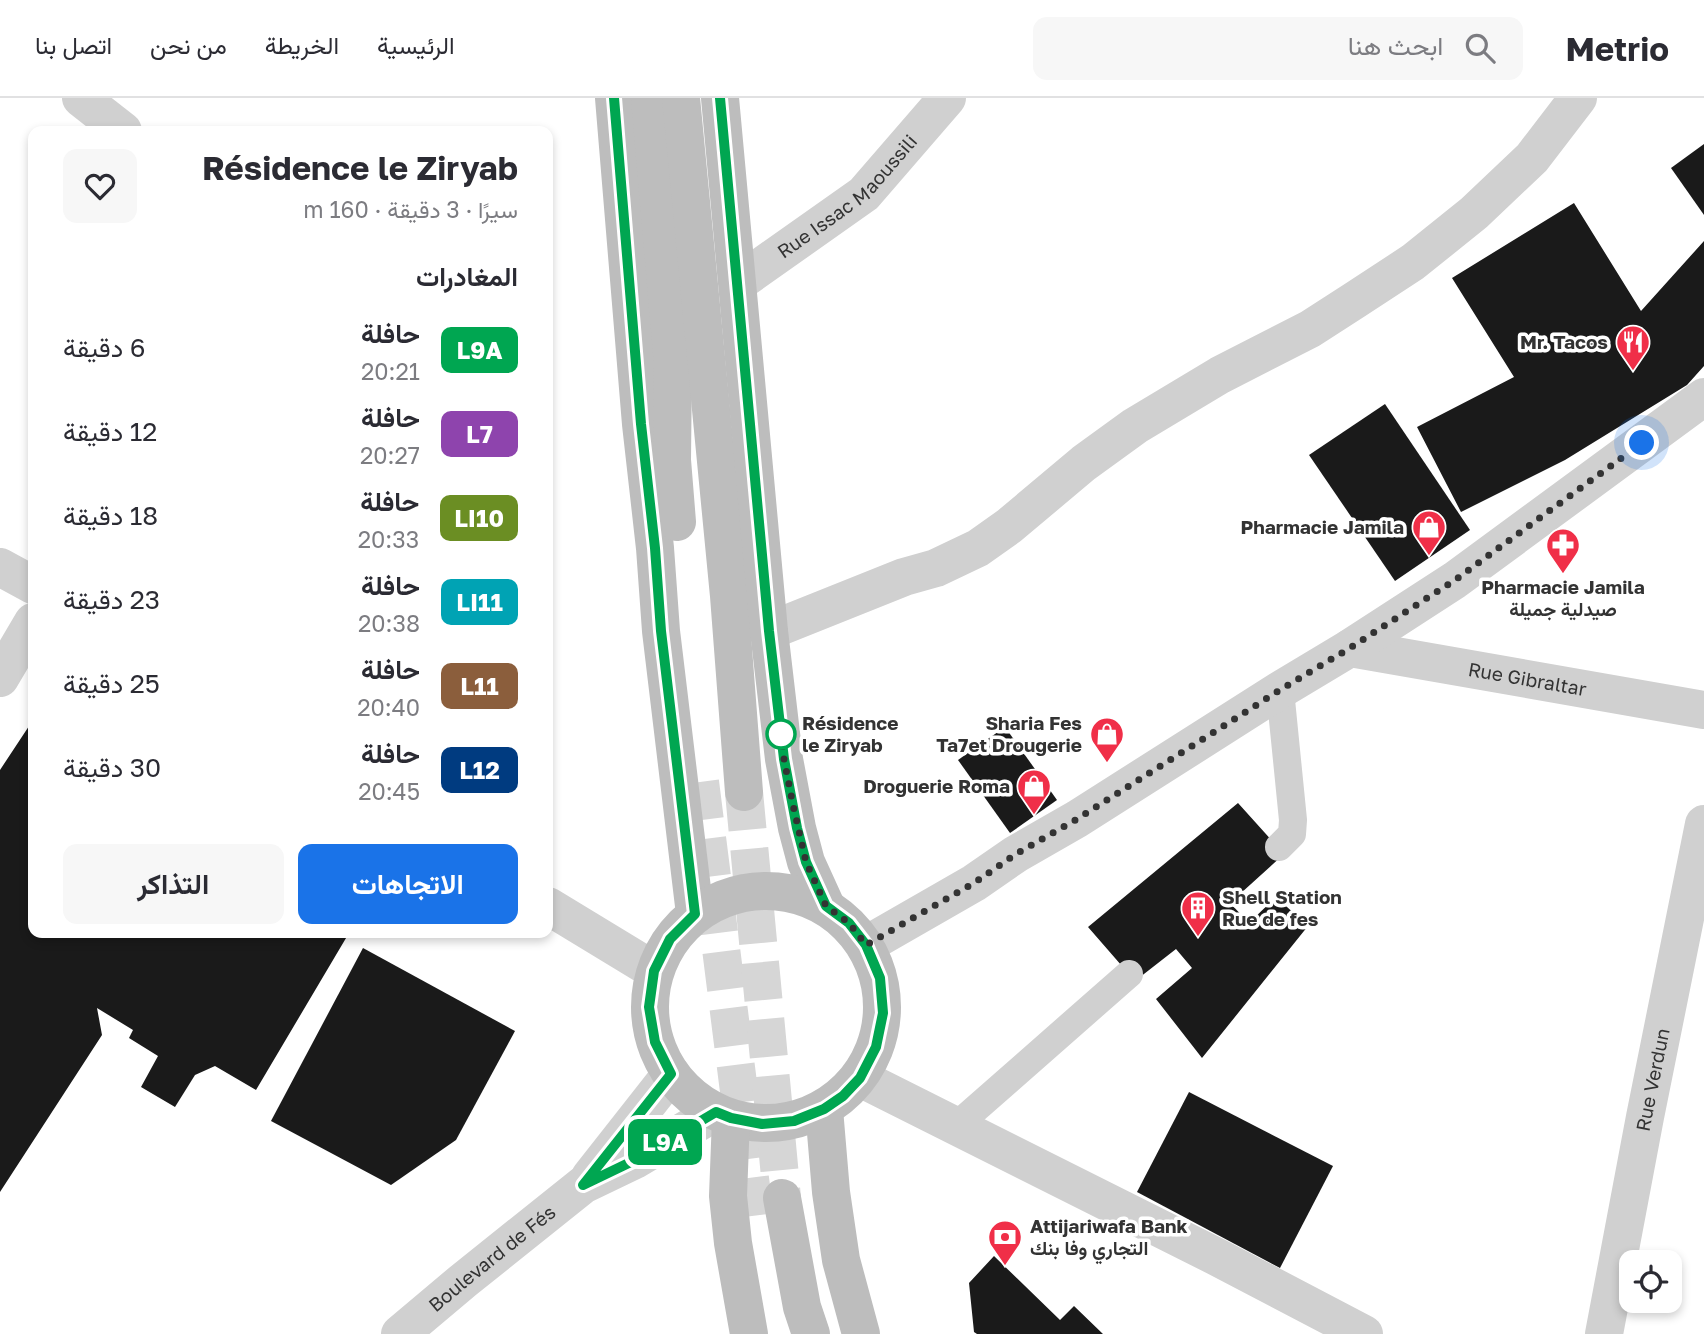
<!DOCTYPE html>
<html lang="ar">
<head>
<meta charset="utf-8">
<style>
  body { margin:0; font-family:"Golos Text",Vazirmatn,sans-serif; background:#f7f7f7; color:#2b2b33; direction:rtl; height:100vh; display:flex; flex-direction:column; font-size:26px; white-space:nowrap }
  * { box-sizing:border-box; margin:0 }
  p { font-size:23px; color:#7c7c81 }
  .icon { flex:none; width:38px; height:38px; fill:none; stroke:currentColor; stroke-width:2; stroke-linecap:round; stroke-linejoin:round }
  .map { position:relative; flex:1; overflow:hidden; direction:ltr }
  .panel { position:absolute; left:28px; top:28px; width:525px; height:812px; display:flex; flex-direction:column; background:#fff; border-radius:14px; box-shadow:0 4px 10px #0003; direction:rtl }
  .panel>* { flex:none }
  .badge { padding:0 14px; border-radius:10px; font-size:24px; line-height:46px }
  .controls { position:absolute; left:1619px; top:1152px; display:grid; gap:14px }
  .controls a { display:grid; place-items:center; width:63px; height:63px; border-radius:14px; background:#fff; box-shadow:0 4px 10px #0003; font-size:35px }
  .you { position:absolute; width:35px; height:35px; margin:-18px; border:5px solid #fff; border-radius:50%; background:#1a73e8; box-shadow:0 0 0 10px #1a73e833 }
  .map>.badge { position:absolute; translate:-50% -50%; box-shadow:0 0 0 4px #fff }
  h2 { padding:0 35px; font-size:26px; line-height:63px }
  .round { display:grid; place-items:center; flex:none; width:74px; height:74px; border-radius:14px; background:#f7f7f7 }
  .headline { display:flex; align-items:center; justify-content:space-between; height:119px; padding:0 35px }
  h1 { font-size:33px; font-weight:700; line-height:52px }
  .action { display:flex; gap:14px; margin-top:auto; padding:14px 35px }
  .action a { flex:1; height:80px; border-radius:14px; background:#1a73e8; color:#fff; font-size:28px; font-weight:700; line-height:80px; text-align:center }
  .action a+a { background:#f7f7f7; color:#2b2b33 }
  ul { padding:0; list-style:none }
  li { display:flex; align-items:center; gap:21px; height:84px; padding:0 35px }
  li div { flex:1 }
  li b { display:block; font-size:26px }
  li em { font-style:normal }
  li .badge { min-width:77px; font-weight:700; text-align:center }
  header { display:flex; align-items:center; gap:42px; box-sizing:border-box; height:98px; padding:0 35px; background:#fff; border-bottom:2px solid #e1e1e2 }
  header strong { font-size:33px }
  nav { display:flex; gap:38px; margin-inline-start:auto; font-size:24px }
  .search { width:490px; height:63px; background:#f7f7f7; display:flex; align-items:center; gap:18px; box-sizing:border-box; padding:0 24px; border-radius:14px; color:#7c7c81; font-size:26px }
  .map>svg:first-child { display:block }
  .building { fill:#1a1a1a }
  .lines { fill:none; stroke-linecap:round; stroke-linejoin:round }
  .secondary-tunnel { stroke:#d6d6d6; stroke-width:38; stroke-dasharray:38 19; stroke-linecap:butt }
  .service { stroke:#d0d0d0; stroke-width:28 }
  .minor { stroke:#d0d0d0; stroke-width:38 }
  .tertiary { stroke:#d0d0d0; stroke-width:38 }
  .secondary { stroke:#bdbdbd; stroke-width:38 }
  .line-casing { stroke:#fff; stroke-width:16 }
  .line { stroke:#00a651; stroke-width:10 }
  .walk { stroke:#333; stroke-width:7; stroke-dasharray:0 12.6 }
  .stop-dot { fill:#fff; stroke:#00a651; stroke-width:3.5 }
  .labels { text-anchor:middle; stroke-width:7; stroke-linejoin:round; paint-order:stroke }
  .street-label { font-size:19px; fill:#333; stroke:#fff }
  .poi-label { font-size:19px; font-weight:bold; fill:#333; stroke:#fff; text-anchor:end }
  .stop-label { font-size:19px; font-weight:bold; fill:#333; stroke:#fff; text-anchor:start }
</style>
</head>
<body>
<header>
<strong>Metrio</strong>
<div class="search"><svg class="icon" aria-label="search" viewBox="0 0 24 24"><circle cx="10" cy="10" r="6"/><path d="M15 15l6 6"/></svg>ابحث هنا</div>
<nav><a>الرئيسية</a><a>الخريطة</a><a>من نحن</a><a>اتصل بنا</a></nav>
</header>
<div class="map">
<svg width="1704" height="1236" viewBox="0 0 1704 1236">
  <rect width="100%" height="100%" fill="#fff"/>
  <!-- building -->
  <g class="building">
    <path d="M1704,46V117L1671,70Z"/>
    <path d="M1574,105L1641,213L1704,143V268L1687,287L1565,362L1461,414L1417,329L1514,279L1452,180Z"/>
    <path d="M1385,306L1470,432L1395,483L1309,357Z"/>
    <path d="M33,622V835H349L256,992L215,968L195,977L175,1009L141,989L158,958L129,940L133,932L97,910L102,937L0,1094V672Z"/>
    <path d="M1005,629L1057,702L1010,735L958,662Z"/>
    <path d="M1238,705L1284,756L1230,805L1249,825L1276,799L1308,828L1202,960L1156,901L1192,870L1176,851L1135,883L1088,829Z"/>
    <path d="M363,850L515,933L456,1042L391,1087L271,1023Z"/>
    <path d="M1189,994L1333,1068L1280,1170L1137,1094Z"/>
    <path d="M994,1158L1060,1222L1074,1208L1103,1236H977L974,1234L969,1185Z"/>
  </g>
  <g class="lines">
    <!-- secondary-tunnel -->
    <g class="secondary-tunnel">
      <path d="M700,684L756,1128"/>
      <path d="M744,694L782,1100"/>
    </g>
    <!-- service -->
    <g class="service">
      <path d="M1279,749L1292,736L1293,722L1280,592"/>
      <path d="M956,1028L1129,876"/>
    </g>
    <!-- minor -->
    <g class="minor">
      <path d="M81,0L123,33"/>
      <path id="s1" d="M738,185L864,96L947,0"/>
      <path d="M769,533L904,479L936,470L978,450L1009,428L1084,365L1135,328L1220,277L1310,231L1355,202L1413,164L1474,115L1532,60L1578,0"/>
      <path id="s2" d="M1350,550L1704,612"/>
      <path d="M0,580L33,524"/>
      <path d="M860,980L1215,1158L1364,1236"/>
      <path d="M590,1079L671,976"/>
      <path id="s3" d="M400,1236L463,1183L583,1087L635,1062L716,1014"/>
      <path id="s4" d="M1604,1236L1645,1019L1704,726"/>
    </g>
    <!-- tertiary -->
    <g class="tertiary">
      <path d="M0,469L33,487"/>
      <path d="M548,808L655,873"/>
      <path d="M866,847L974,785L1016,756L1077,721L1280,592L1350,550L1455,482L1704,299"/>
    </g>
    <!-- secondary -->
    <g class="secondary">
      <path d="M614,0L641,326L655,450L661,533L695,816"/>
      <path d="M650,0L673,268L672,362L677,424"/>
      <path d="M681,0L729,498L744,694"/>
      <path d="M720,0L769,533L784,661L797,730L806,764L826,808"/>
      <circle cx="766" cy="909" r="116"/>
      <path d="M824,1011L831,1094L841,1162L861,1236"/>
      <path d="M731,1020L728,1098L733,1145L749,1236"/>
      <path d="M782,1100L802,1209L811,1236"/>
    </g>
  </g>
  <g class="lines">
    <!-- line casing -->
    <g class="line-casing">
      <path id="line" d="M614,0L641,326L655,450L661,533L695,816L670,841L654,873L649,909L655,944L671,976L583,1087L635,1062L716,1014L731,1020L762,1026L794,1023L824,1011L843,998L860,980L876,949L883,915L880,880L866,847L849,825L826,808L806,764L797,730L784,661L769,533L720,0"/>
    </g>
    <!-- line -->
    <use href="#line" class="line"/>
    <!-- walk -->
    <path class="walk" d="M781,636L784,661L793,707L806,764L826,808L849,825L866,847L974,785L1016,756L1077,721L1280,592L1350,550L1455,482L1642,345"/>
  </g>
  <!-- icons -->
  <defs>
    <g id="restaurant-pin" transform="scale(1.75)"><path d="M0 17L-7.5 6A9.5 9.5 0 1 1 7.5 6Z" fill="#f02f48" stroke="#fff"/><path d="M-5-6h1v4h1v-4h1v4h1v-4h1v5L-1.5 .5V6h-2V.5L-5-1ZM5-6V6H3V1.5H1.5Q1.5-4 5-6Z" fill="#fff"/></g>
    <g id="shop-pin" transform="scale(1.75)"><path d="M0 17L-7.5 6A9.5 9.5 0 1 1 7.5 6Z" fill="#f02f48" stroke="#fff"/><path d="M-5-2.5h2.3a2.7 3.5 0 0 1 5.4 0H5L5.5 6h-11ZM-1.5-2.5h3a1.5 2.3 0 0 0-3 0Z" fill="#fff"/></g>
    <g id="pharmacy-pin" transform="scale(1.75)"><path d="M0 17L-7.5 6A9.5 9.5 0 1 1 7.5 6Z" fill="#f02f48" stroke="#fff"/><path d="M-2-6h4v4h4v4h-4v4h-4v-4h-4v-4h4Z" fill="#fff"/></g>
    <g id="building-pin" transform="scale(1.75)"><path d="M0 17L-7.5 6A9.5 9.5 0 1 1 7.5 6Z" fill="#f02f48" stroke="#fff"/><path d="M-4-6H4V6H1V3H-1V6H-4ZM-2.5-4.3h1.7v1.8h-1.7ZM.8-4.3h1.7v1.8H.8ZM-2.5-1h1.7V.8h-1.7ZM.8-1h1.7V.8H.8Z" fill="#fff"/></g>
    <g id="bank-pin" transform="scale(1.75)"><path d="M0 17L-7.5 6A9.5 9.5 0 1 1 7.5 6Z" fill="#f02f48" stroke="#fff"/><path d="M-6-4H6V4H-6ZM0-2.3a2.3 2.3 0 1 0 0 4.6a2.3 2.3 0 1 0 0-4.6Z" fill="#fff"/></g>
  </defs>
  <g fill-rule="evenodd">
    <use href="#restaurant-pin" x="1633" y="244"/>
    <use href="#shop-pin" x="1429" y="429"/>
    <use href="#pharmacy-pin" x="1563" y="447"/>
    <use href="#shop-pin" x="1107" y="636"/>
    <use href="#shop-pin" x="1034" y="688"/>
    <use href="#building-pin" x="1198" y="810"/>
    <use href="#bank-pin" x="1005" y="1139"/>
  </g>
  <!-- markers -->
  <circle class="stop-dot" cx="781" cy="636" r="14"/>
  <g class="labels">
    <!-- street labels -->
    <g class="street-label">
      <text dy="7" stroke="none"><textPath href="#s1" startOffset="140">Rue Issac Maoussili</textPath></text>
      <text dy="7" stroke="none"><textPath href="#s2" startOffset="180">Rue Gibraltar</textPath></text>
      <text dy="7" stroke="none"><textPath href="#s4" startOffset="259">Rue Verdun</textPath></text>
      <text dy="7" stroke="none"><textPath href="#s3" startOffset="119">Boulevard de Fés</textPath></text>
    </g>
    <!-- poi labels -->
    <g class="poi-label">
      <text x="1608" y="251">Mr. Tacos</text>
      <text x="1404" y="436">Pharmacie Jamila</text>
      <text x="1563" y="496" text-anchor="middle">Pharmacie Jamila<tspan x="1563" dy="22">صيدلية جميلة</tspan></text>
      <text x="1082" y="632">Sharia Fes<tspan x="1082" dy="22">Ta7et Drougerie</tspan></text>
      <text x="1010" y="695">Droguerie Roma</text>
      <text x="1222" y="806" text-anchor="start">Shell Station<tspan x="1222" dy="22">Rue de fes</tspan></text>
      <text x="1030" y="1135" text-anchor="start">Attijariwafa Bank<tspan x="1030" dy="22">التجاري وفا بنك</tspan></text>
    </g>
    <!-- stop labels -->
    <g class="stop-label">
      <text x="802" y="632">Résidence<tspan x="802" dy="22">le Ziryab</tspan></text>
    </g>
  </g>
</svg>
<div class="controls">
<a><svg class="icon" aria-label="locate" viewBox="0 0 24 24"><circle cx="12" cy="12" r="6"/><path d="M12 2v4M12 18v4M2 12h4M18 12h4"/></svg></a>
</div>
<div class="you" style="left:1642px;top:345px"></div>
<b class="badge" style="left:665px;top:1044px;background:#00a651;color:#fff">L9A</b>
<section class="panel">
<div class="headline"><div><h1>Résidence le Ziryab</h1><p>سيرًا · 3 دقيقة · 160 m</p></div><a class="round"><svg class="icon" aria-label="heart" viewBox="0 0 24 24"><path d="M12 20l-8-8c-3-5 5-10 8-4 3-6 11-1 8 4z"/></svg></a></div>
<h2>المغادرات</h2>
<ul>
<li><span class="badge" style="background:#00a651;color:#fff">L9A</span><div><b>حافلة</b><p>20:21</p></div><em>6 دقيقة</em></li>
<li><span class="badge" style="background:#8e44ad;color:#fff">L7</span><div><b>حافلة</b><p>20:27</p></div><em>12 دقيقة</em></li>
<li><span class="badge" style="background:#6b8e23;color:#fff">LI10</span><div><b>حافلة</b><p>20:33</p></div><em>18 دقيقة</em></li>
<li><span class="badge" style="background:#00a3b4;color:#fff">LI11</span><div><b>حافلة</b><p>20:38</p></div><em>23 دقيقة</em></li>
<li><span class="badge" style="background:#8b5e3c;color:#fff">L11</span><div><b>حافلة</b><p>20:40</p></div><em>25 دقيقة</em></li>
<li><span class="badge" style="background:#003b80;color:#fff">L12</span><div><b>حافلة</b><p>20:45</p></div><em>30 دقيقة</em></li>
</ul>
<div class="action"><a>الاتجاهات</a><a>التذاكر</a></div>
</section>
</div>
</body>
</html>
